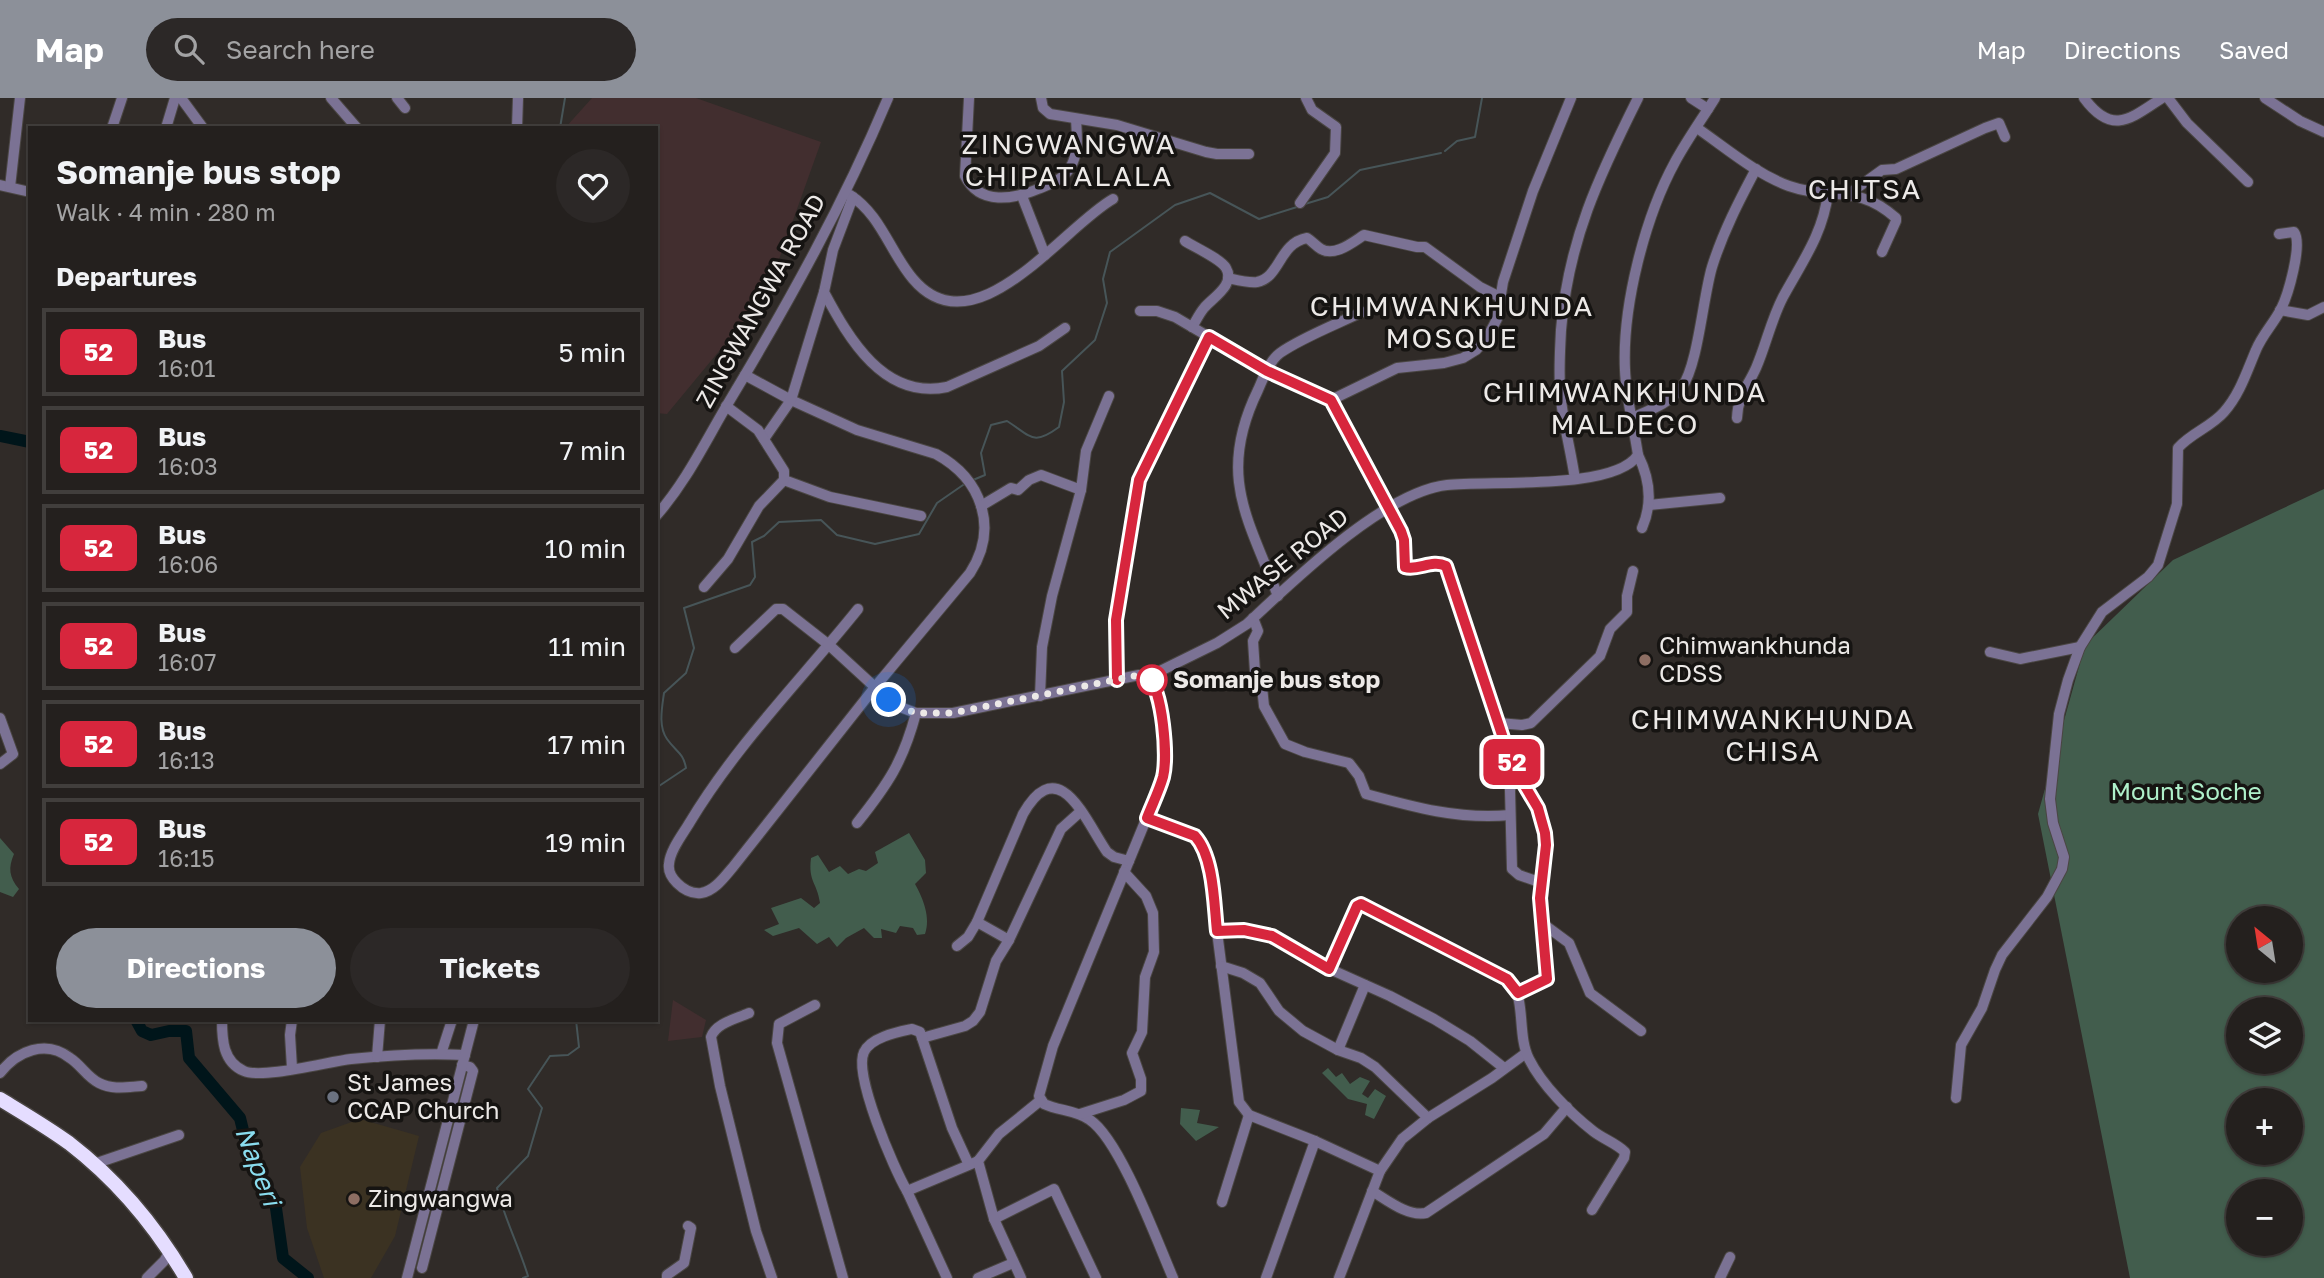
<!DOCTYPE html>
<html lang="en">
<head>
<meta charset="utf-8">
<style>
  body { margin:0; font-family:"Golos Text",sans-serif; background:#2c2827; color:#f1f3f6; height:100vh; display:flex; flex-direction:column; font-size:26px; white-space:nowrap }
  * { box-sizing:border-box; margin:0 }
  p { font-size:23px; color:#a3a3a4 }
  .icon { flex:none; width:38px; height:38px; fill:none; stroke:currentColor; stroke-width:2; stroke-linecap:round; stroke-linejoin:round }
  .map { position:relative; flex:1; overflow:hidden }
  .panel { position:absolute; left:28px; top:28px; width:630px; height:896px; display:flex; flex-direction:column; background:#24201e; border-radius:0px; box-shadow:0 2px 5px #0004,0 0 0 2px #413e3c }
  .panel>* { flex:none }
  .badge { padding:0 14px; border-radius:10px; font-size:24px; line-height:46px }
  .needle { width:46px; rotate:330deg }
  .tools { position:absolute; left:2226px; top:808px; display:grid; gap:14px }
  .tools a { display:grid; place-items:center; width:77px; height:77px; border-radius:50%; background:#24201e; box-shadow:0 2px 5px #0004,0 0 0 2px #413e3c; font-size:35px }
  .you { position:absolute; width:35px; height:35px; margin:-18px; border:5px solid #fff; border-radius:50%; background:#1a73e8; box-shadow:0 0 0 10px #1a73e833 }
  .map>.badge { position:absolute; translate:-50% -50%; box-shadow:0 0 0 4px #fff }
  h2 { padding:0 28px; font-size:26px; line-height:63px }
  .round { display:grid; place-items:center; flex:none; width:74px; height:74px; border-radius:37px; background:#2c2827 }
  .headline { display:flex; align-items:center; justify-content:space-between; height:119px; padding:0 28px }
  h1 { font-size:33px; font-weight:700; line-height:52px }
  .button { display:flex; gap:14px; margin-top:auto; padding:14px 28px }
  .button a { flex:1; height:80px; border-radius:42px; background:#8c9099; color:#fff; font-size:28px; font-weight:700; line-height:80px; text-align:center }
  .button a+a { background:#2c2827; color:#f1f3f6 }
  ul { padding:0; list-style:none }
  li { display:flex; align-items:center; gap:21px; height:88px; margin:0 14px 10px; padding:0 14px; border:4px solid #413e3c; border-radius:0px }
  li div { flex:1 }
  li b { display:block; font-size:26px }
  li em { font-style:normal }
  li .badge { min-width:77px; font-weight:700; text-align:center }
  header { display:flex; align-items:center; gap:42px; box-sizing:border-box; height:98px; padding:0 35px; background:#8c9099; color:#fff }
  header strong { font-size:33px }
  nav { display:flex; gap:38px; margin-inline-start:auto; font-size:24px }
  .search { width:490px; height:63px; background:#2c2827; display:flex; align-items:center; gap:18px; box-sizing:border-box; padding:0 24px; border-radius:38px; color:#a3a3a4; font-size:26px }
  .map>svg:first-child { display:block }
  .industrial { fill:#422e2f }
  .education { fill:#3b3222 }
  .green { fill:#425d4d; fill-rule:evenodd }
  .lines { fill:none; stroke-linecap:round; stroke-linejoin:round }
  .stream { stroke:#475558; stroke-width:2 }
  .river { stroke:#00151a; stroke-width:12 }
  .minor-casing { stroke:#4a4643; stroke-width:12 }
  .highway-casing { stroke:#4a4643; stroke-width:17 }
  .minor { stroke:#7b7294; stroke-width:10 }
  .highway { stroke:#e5ddff; stroke-width:14 }
  .line-casing { stroke:#fff; stroke-width:16 }
  .line { stroke:#d7263d; stroke-width:10 }
  .walk { stroke:#ece9e7; stroke-width:7; stroke-dasharray:0 12.6 }
  .education-dot { fill:#8d6e63; stroke:#161412; stroke-width:2.5 }
  .stop-dot { fill:#fff; stroke:#d7263d; stroke-width:3.5 }
  .worship-dot { fill:#6b7280; stroke:#161412; stroke-width:2.5 }
  .labels { text-anchor:middle; stroke-width:7; stroke-linejoin:round; paint-order:stroke }
  .street-label { font-size:24px; fill:#ece9e7; stroke:#161412 }
  .poi-label { font-size:24px; fill:#ece9e7; stroke:#161412; text-anchor:start }
  .stop-label { font-size:24px; font-weight:bold; fill:#ece9e7; stroke:#161412; text-anchor:start }
  .park-label { font-size:24px; fill:#aff0ca; stroke:#161412 }
  .water-label { font-size:26px; font-style:italic; fill:#89dcee; stroke:#161412 }
  .quarter-label { font-size:28px; letter-spacing:2px; fill:#ece9e7; stroke:#161412 }
</style>
</head>
<body>
<header>
<strong>Map</strong>
<div class="search"><svg class="icon" aria-label="search" viewBox="0 0 24 24"><circle cx="10" cy="10" r="6"/><path d="M15 15l6 6"/></svg>Search here</div>
<nav><a>Map</a><a>Directions</a><a>Saved</a></nav>
</header>
<div class="map">
<svg width="2324" height="1180" viewBox="0 0 2324 1180">
  <rect width="100%" height="100%" fill="#302b28"/>
  <!-- industrial -->
  <g class="industrial">
    <path d="M592,0H696L821,44L767,195L667,316L656,315V30H565Z"/>
    <path d="M673,902L706,922L702,939L668,943Z"/>
  </g>
  <!-- education -->
  <path class="education" d="M360,1021L419,1038L395,1138L371,1180H324L307,1130L300,1069L321,1035Z"/>
  <!-- green -->
  <g class="green">
    <path d="M2324,391V1180H2130L2038,716L2085,547L2173,462ZM2238,821H2291V873H2238ZM2238,912H2291V964H2238ZM2238,1003H2291V1055H2238ZM2238,1094H2291V1146H2238Z"/>
    <path d="M909,735L925,762L926,775L915,786C923,800 931,820 925,836L917,837L913,830L900,828L896,835L881,831L882,840H874L864,830L846,840L837,849L829,839L817,846L799,830L773,838L764,832L779,826L771,810L801,800L814,810L820,805C817,784 808,784 811,760L818,757L829,774L840,768L848,776L859,771L866,773L878,765L875,754Z"/>
    <path d="M0,740L14,756C8,770 9,779 19,791L13,799L0,794Z"/>
    <path d="M1328,970L1336,979L1342,975L1350,986L1360,979L1370,983L1362,996L1368,1000L1375,991L1386,998L1374,1021L1365,1017L1367,1006L1348,1001L1322,975Z"/>
    <path d="M1181,1010L1200,1012L1197,1025L1219,1029L1196,1043L1180,1026Z"/>
  </g>
  <g class="lines">
    <!-- stream -->
    <g class="stream">
      <path d="M560,30L565,0"/>
      <path d="M1445,53L1457,43L1475,39L1482,0"/>
      <path d="M1305,106L1328,99L1360,72L1441,55"/>
      <path d="M973,382L985,377L981,355L991,327L1007,323C1032,339 1033,348 1059,329L1064,304L1062,273L1095,242L1107,205L1103,181L1110,154L1175,107L1210,95L1259,121L1297,109"/>
      <path d="M656,690L686,670C683,654 676,654 667,641C658,628 662,610 664,595L686,575L694,550L684,510L750,487L755,479L752,444L764,438L779,424L821,422L837,437L875,446L919,436L937,405L963,387"/>
      <path d="M523,1180L528,1178C519,1148 504,1120 497,1090L528,1058L542,1010L528,991L550,958L568,957L579,949L576,922"/>
    </g>
    <!-- river -->
    <g class="river">
      <path d="M0,338L30,344"/>
      <path d="M136,922L142,933L151,937L169,933H186L189,960L240,1020L251,1065L275,1103L283,1160L308,1180"/>
    </g>
    <!-- minor casing -->
    <g class="minor-casing">
      <g id="minor">
        <path d="M181,0L203,30"/>
        <path d="M331,0L357,30"/>
        <path d="M397,0L405,10"/>
        <path d="M969,0L965,78C980,108 1014,101 1038,91C1050,86 1063,82 1070,70C1079,55 1077,38 1076,21"/>
        <path d="M1041,0L1043,10L1050,16L1117,27L1206,54L1217,56H1249"/>
        <path d="M1691,0L1708,11"/>
        <path d="M2084,0C2112,38 2130,21 2162,0"/>
        <path d="M2168,0L2187,25L2248,84"/>
        <path d="M2265,0L2300,23L2324,34"/>
        <path d="M112,30L122,0"/>
        <path d="M166,30L175,0"/>
        <path d="M517,30L518,0"/>
        <path d="M1697,30C1726,50 1756,76 1789,88C1831,103 1857,85 1896,120V123L1882,154"/>
        <path d="M0,87L30,94"/>
        <path d="M10,89L20,0"/>
        <path d="M1850,95L1882,72L1896,71L1985,30L1999,25L2005,39"/>
        <path d="M850,97C881,117 890,154 913,181C975,254 1063,129 1113,101"/>
        <path d="M1022,98L1045,157"/>
        <path d="M853,99L833,152L824,194C849,241 884,302 947,289L1039,248L1065,230"/>
        <path d="M1300,105L1335,55L1336,29L1312,12L1306,0"/>
        <path d="M1185,143C1194,149 1221,161 1226,170C1236,187 1212,200 1204,210C1199,216 1196,223 1192,229"/>
        <path d="M1228,180C1237,182 1248,185 1257,184C1280,180 1279,145 1307,140C1312,143 1316,148 1321,151C1335,159 1353,144 1364,137L1417,149H1425L1480,189L1500,199"/>
        <path d="M2280,212L2308,217L2324,209"/>
        <path d="M1140,213H1157L1175,219L1267,273L1331,302L1401,433L1404,447L1405,469C1419,473 1432,461 1446,468L1505,646C1519,680 1542,709 1546,747L1541,818L1548,878L1544,884L1518,895"/>
        <path d="M745,277L791,302L857,332L936,356C982,381 999,430 970,475L875,589L733,769C725,778 715,793 701,795C692,796 683,791 677,785C672,780 668,773 669,766C670,752 683,736 690,724C737,646 801,582 858,511"/>
        <path d="M1331,302L1397,270L1444,265L1463,260L1476,252L1487,240L1497,221L1503,184L1533,93L1571,0"/>
        <path d="M1632,320C1650,312 1670,305 1682,289C1698,267 1703,199 1712,169C1723,134 1739,103 1756,71"/>
        <path d="M1737,320C1738,297 1747,290 1756,270C1766,247 1771,222 1783,199C1802,164 1823,136 1828,95"/>
        <path d="M764,341L791,302L824,194"/>
        <path d="M1575,381C1571,354 1564,328 1561,302C1558,278 1560,255 1561,232C1568,143 1599,78 1638,0"/>
        <path d="M784,382L830,399L921,418"/>
        <path d="M1649,407L1720,400"/>
        <path d="M981,408L1011,390L1018,392L1029,382L1041,377L1081,392"/>
        <path d="M656,418C687,383 706,342 730,302C789,204 844,105 888,0"/>
        <path d="M1642,430C1653,405 1650,381 1638,357C1634,329 1626,300 1625,272C1622,208 1645,119 1675,64C1687,42 1702,21 1715,0"/>
        <path d="M704,489L728,461L759,408L784,382V373L758,332L726,308"/>
        <path d="M1278,498C1247,419 1217,376 1258,292C1263,281 1269,263 1280,255C1301,240 1337,226 1362,214"/>
        <path d="M1253,520L1258,533L1253,543L1255,574L1262,589L1264,608L1285,646L1305,654L1349,665L1359,678L1366,696C1413,709 1460,722 1510,717"/>
        <path d="M735,550L776,511H783L829,547L889,602L900,609L916,615H953L1139,577L1148,579L1217,545L1247,526C1293,483 1384,394 1447,387C1488,382 1614,393 1638,357"/>
        <path d="M1990,554L2020,561L2080,549"/>
        <path d="M1148,579C1165,595 1167,657 1163,680L1053,948L1039,998L1044,1006C1059,1013 1076,1012 1090,1022C1120,1042 1157,1143 1173,1180"/>
        <path d="M1117,582L1116,522L1139,382L1209,239"/>
        <path d="M1040,598L1042,549L1052,498L1081,392L1086,353L1109,298"/>
        <path d="M0,620L13,656L0,666"/>
        <path d="M1499,625L1522,627L1531,625L1600,558L1610,531L1627,514V498L1633,473"/>
        <path d="M1515,672L1510,692L1512,771L1519,777L1542,785"/>
        <path d="M1147,720C1199,739 1201,731 1211,787L1239,1004L1249,1017L1315,1043L1380,1073L1402,1041L1428,1020L1492,980L1526,955"/>
        <path d="M857,725C888,686 903,664 916,615"/>
        <path d="M977,824L1009,842"/>
        <path d="M1542,825L1569,845L1590,895L1641,933"/>
        <path d="M1217,833L1244,832L1272,838L1323,868L1390,898L1434,921L1470,943L1504,970"/>
        <path d="M957,848L968,839L977,824L1023,716C1059,653 1085,722 1107,754L1114,759L1129,763"/>
        <path d="M1221,868L1243,875L1260,885L1279,913L1303,933L1338,952L1361,960L1375,969L1428,1020"/>
        <path d="M1329,871L1357,808L1361,806L1511,884C1526,903 1517,937 1529,961C1542,987 1570,1015 1593,1033C1603,1041 1616,1045 1625,1054L1624,1060L1592,1112"/>
        <path d="M815,907L779,926L777,945L843,1180"/>
        <path d="M749,915C736,921 716,925 711,939L720,988L756,1133L772,1180"/>
        <path d="M222,922C222,942 223,964 244,973C262,981 327,964 351,961C389,957 427,955 465,957"/>
        <path d="M922,940L965,928L973,923L980,914L996,863L1009,842L1061,731L1080,714"/>
        <path d="M1338,952L1365,887"/>
        <path d="M441,956L452,922"/>
        <path d="M377,959L380,922"/>
        <path d="M292,970L290,937L292,922"/>
        <path d="M0,975C17,953 46,941 70,960C81,967 87,979 99,985C113,992 127,989 142,988"/>
        <path d="M1956,1000L1961,947L1982,910L1995,872L2002,857L2047,799L2062,771L2064,759L2053,725L2050,701L2059,616L2068,582L2080,549L2102,514L2148,479L2158,467L2177,406L2178,350C2191,335 2211,329 2224,314C2240,296 2247,273 2256,252C2262,237 2274,225 2281,211C2288,197 2303,146 2294,134L2279,136"/>
        <path d="M1080,1016L1124,1002L1141,993V981L1132,955L1142,934L1145,879L1154,854L1153,815L1146,798L1124,774"/>
        <path d="M94,1066L179,1037"/>
        <path d="M969,1067L952,1030L920,934L912,931C898,934 871,939 864,954C853,976 894,1071 907,1093L969,1067L978,1063"/>
        <path d="M907,1093L947,1180"/>
        <path d="M1372,1093C1387,1102 1408,1119 1426,1115L1544,1036L1567,1009"/>
        <path d="M1222,1104L1249,1017"/>
        <path d="M994,1121L1054,1091L1096,1180"/>
        <path d="M422,1170L473,973L470,969L462,967"/>
        <path d="M147,1180L164,1163L170,1153"/>
        <path d="M407,1180L474,922"/>
        <path d="M667,1180V1177L684,1165L691,1130L688,1128"/>
        <path d="M978,1180L1013,1165"/>
        <path d="M1021,1180L994,1121L978,1063L999,1036L1041,1002"/>
        <path d="M1266,1180L1315,1043"/>
        <path d="M1339,1180L1380,1073"/>
        <path d="M1720,1180L1730,1159"/>
      </g>
    </g>
    <!-- highway casing -->
    <g class="highway-casing">
      <path id="highway" d="M0,1001C23,1015 47,1029 69,1045C117,1082 155,1127 186,1180"/>
    </g>
    <!-- minor -->
    <use href="#minor" class="minor"/>
    <!-- highway -->
    <use href="#highway" class="highway"/>
  </g>
  <g class="lines">
    <!-- line casing -->
    <g class="line-casing">
      <path id="line" d="M1117,582L1116,522L1139,382L1209,239L1267,273L1331,302L1401,433L1404,442L1405,469C1418,473 1432,461 1446,468L1505,646L1516,673L1538,710L1545,735L1546,747L1540,800L1547,881L1518,895L1507,881L1361,806L1357,808L1329,871L1272,838L1244,832L1217,833C1214,806 1214,759 1195,738L1147,720C1152,707 1159,693 1163,679C1168,659 1163,593 1148,579"/>
    </g>
    <!-- line -->
    <use href="#line" class="line"/>
    <!-- walk -->
    <path class="walk" d="M889,602L900,609L916,615H953L1139,577L1152,582"/>
  </g>
  <!-- markers -->
  <g class="education-dot">
    <circle cx="1645" cy="562" r="7"/>
    <circle cx="354" cy="1101" r="7"/>
  </g>
  <circle class="stop-dot" cx="1152" cy="582" r="14"/>
  <circle class="worship-dot" cx="333" cy="999" r="7"/>
  <g class="labels">
    <!-- street labels -->
    <g class="street-label">
      <text transform="translate(761 203) rotate(-61)" y="8">ZINGWANGWA ROAD</text>
      <text transform="translate(1283 466) rotate(-39)" y="8">MWASE ROAD</text>
    </g>
    <!-- poi labels -->
    <g class="poi-label">
      <text x="1659" y="556">Chimwankhunda<tspan x="1659" dy="28">CDSS</tspan></text>
      <text x="347" y="993">St James<tspan x="347" dy="28">CCAP Church</tspan></text>
      <text x="368" y="1109">Zingwangwa</text>
    </g>
    <!-- stop labels -->
    <g class="stop-label">
      <text x="1173" y="590">Somanje bus stop</text>
    </g>
    <!-- park labels -->
    <g class="park-label">
      <text x="2186" y="702">Mount Soche</text>
    </g>
    <!-- water labels -->
    <g class="water-label">
      <text transform="translate(258 1068) rotate(69)" y="9">Naperi</text>
    </g>
    <!-- quarter labels -->
    <g class="quarter-label">
      <text x="1069" y="56">ZINGWANGWA<tspan x="1069" dy="32">CHIPATALALA</tspan></text>
      <text x="1865" y="101">CHITSA</text>
      <text x="1452" y="218">CHIMWANKHUNDA<tspan x="1452" dy="32">MOSQUE</tspan></text>
      <text x="1625" y="304">CHIMWANKHUNDA<tspan x="1625" dy="32">MALDECO</tspan></text>
      <text x="1773" y="631">CHIMWANKHUNDA<tspan x="1773" dy="32">CHISA</tspan></text>
    </g>
  </g>
</svg>
<div class="tools">
<a><svg class="needle" viewBox="-14 -14 28 28"><path d="M0-13l5 13h-10z" fill="#e53935"/><path d="M0 13l5-13h-10z" fill="#a3a3a4"/></svg></a>
<a><svg class="icon" aria-label="layers" viewBox="0 0 24 24"><path d="M12 4l9 5-9 5-9-5zM3 14l9 5 9-5"/></svg></a>
<a>+</a>
<a>−</a>
</div>
<div class="you" style="left:889px;top:602px"></div>
<b class="badge" style="left:1512px;top:664px;background:#d7263d;color:#fff">52</b>
<section class="panel">
<div class="headline"><div><h1>Somanje bus stop</h1><p>Walk · 4 min · 280 m</p></div><a class="round"><svg class="icon" aria-label="heart" viewBox="0 0 24 24"><path d="M12 20l-8-8c-3-5 5-10 8-4 3-6 11-1 8 4z"/></svg></a></div>
<h2>Departures</h2>
<ul>
<li><span class="badge" style="background:#d7263d;color:#fff">52</span><div><b>Bus</b><p>16:01</p></div><em>5 min</em></li>
<li><span class="badge" style="background:#d7263d;color:#fff">52</span><div><b>Bus</b><p>16:03</p></div><em>7 min</em></li>
<li><span class="badge" style="background:#d7263d;color:#fff">52</span><div><b>Bus</b><p>16:06</p></div><em>10 min</em></li>
<li><span class="badge" style="background:#d7263d;color:#fff">52</span><div><b>Bus</b><p>16:07</p></div><em>11 min</em></li>
<li><span class="badge" style="background:#d7263d;color:#fff">52</span><div><b>Bus</b><p>16:13</p></div><em>17 min</em></li>
<li><span class="badge" style="background:#d7263d;color:#fff">52</span><div><b>Bus</b><p>16:15</p></div><em>19 min</em></li>
</ul>
<div class="button"><a>Directions</a><a>Tickets</a></div>
</section>
</div>
</body>
</html>
